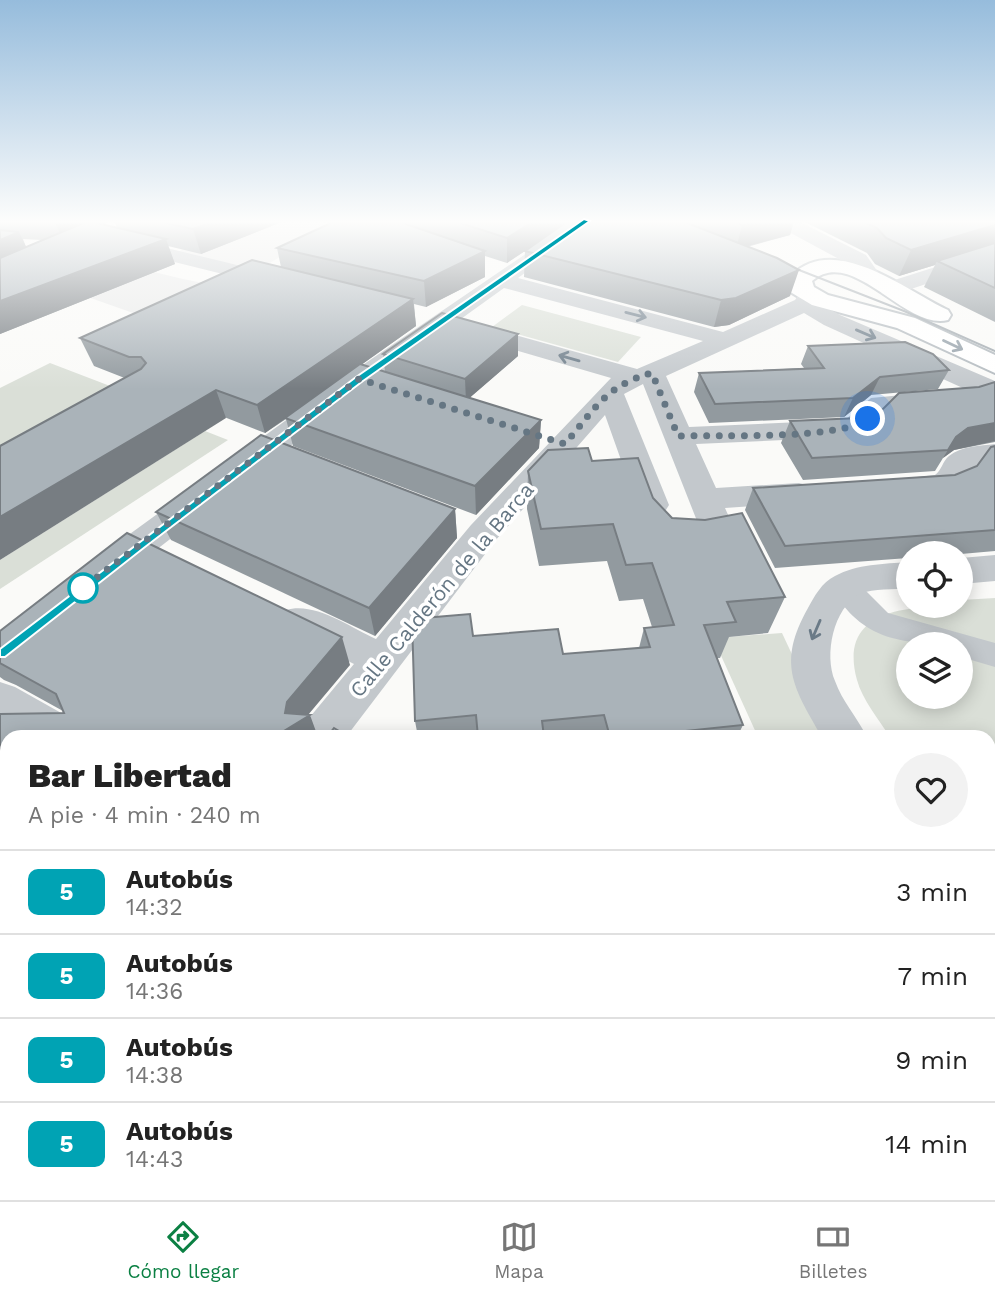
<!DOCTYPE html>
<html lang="es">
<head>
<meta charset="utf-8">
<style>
  body { margin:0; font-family:"Work Sans",sans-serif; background:#f2f2f2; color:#222; height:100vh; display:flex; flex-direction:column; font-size:26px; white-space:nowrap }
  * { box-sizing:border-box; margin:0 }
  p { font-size:23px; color:#767676 }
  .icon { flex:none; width:38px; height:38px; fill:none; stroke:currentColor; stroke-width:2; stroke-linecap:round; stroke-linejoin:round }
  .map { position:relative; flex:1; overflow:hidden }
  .details { position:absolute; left:0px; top:730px; width:996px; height:471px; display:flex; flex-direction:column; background:#fff; border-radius:21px 21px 0 0; box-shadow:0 4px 18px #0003 }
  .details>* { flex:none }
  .badge { padding:0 14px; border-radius:10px; font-size:24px; line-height:46px }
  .controls { position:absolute; left:896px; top:541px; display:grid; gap:14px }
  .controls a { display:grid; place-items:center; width:77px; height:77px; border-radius:50%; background:#fff; box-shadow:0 4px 18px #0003; font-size:35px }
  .you { position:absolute; width:35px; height:35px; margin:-18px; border:5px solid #fff; border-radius:50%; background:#1a73e8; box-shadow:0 0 0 10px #1a73e833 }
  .map>.badge { position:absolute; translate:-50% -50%; box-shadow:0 0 0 4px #fff }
  .round { display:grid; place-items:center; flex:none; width:74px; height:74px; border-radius:37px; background:#f2f2f2 }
  .overview { display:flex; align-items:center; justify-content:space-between; height:119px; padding:0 28px }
  h1 { font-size:33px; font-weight:800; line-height:52px }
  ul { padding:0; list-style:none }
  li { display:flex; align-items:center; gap:21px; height:84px; padding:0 28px; border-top:2px solid #e0e0e0 }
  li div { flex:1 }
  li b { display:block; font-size:26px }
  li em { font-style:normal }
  li .badge { min-width:77px; font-weight:700; text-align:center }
  .tab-bar { display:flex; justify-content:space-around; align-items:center; height:98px; border-top:2px solid #e0e0e0; background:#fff; font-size:19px; color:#767676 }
  .tab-bar a { display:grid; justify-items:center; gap:4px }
  .tab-bar .current { color:#0b8043 }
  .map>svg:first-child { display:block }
  .built { fill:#e8e9e9 }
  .green { fill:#dadfd7; fill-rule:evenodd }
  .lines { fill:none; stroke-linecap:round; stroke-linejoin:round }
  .secondary-casing { stroke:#b3babf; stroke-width:4 }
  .pedestrian { fill:#c3c8cc; fill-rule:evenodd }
  .minor { fill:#c3c8cc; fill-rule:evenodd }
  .tertiary { fill:#c3c8cc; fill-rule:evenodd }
  .secondary { fill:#fff; fill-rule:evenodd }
  .tram { stroke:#a2aab0; stroke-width:2 }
  .wall { fill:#929a9f; fill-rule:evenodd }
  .shaded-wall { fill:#777d82 }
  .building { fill:#aab3b9; stroke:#777d82; stroke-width:2 }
  .oneway { stroke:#6a7a87 }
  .oneway2 { stroke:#939fa8 }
  .line { fill:#00a3b4; stroke:#fff; stroke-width:2 }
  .walk { stroke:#657683; stroke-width:7; stroke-dasharray:0 12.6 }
  .stop-dot { fill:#fff; stroke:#00a3b4; stroke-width:3.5 }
  .labels { text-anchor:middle; stroke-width:7; stroke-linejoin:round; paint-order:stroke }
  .street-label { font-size:21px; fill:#657683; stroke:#fff }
</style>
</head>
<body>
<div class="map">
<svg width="995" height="1200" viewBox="0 0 995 1200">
  <rect width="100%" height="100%" fill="#fafaf8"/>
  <!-- built -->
  <g class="built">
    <path d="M235,221H343L259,269L176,253Z"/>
    <path d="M75,253L183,279L213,285L173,327L28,276Z"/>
  </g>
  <!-- green -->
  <g class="green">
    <path d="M522,305L641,337L618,362L492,327Z"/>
    <path d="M50,363L131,394L0,468V388Z"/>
    <path d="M205,431L228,440L0,589V560Z"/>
    <path d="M995,598V871L989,864V737H890C879,720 862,699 857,680C837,608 910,606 961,606V600ZM908,644H961V696H908Z"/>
    <path d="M782,633L804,680L835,737H758L713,638Z"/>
  </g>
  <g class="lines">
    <!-- secondary casing -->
    <g class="secondary-casing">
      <path id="secondary" d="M745,257L792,275C835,232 907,291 948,310L951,315L948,320C905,331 853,245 812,281L814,287L828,295L915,318L995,355V373L897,328L812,305L782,287L737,268L734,263L737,258Z"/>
    </g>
    <!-- pedestrian -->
    <path class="pedestrian" d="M845,577L855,580L888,613L995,643V667L961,657V644C904,644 862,642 831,587L835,580Z"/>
    <!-- minor -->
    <g class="minor">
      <path d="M574,221H595L518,278L723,332L795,300L802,290H818L822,305L840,315L995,381V399L989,398L966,406L887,412L871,428L849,437L696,444L716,488L799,483L810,486L815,493L810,500L799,503L725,508L733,526L724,546C706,554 692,558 673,552L668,544L673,536L694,532L699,526L643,384L624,394L669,505L664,513L653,516L642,513L637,505L605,415L495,541L346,737H298L305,723L354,664L286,630L280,620L286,610C314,601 350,627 376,639L471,525L611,378L463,335L459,330L463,325H479L637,369L703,341L504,288L369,385L116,581L103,585L90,581L85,572L90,563L351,373ZM804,313L824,325L965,389L871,398L845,420L689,427L666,376Z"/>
      <path d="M125,238L287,277L290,282L287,287L279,288L118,248L115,244L118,240Z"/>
      <path d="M995,248V261L890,296L882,294L879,289L882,284Z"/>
      <path d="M995,444V462L975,466C970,471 968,478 963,484C950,499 916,498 899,493L894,486L899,479L935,475C942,470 942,462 949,456C961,446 980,446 995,444Z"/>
      <path d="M995,555V581L961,584V558Z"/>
      <path d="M908,562V588C894,590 874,588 860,594C833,608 824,655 835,681C842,701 857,717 867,737H822C793,687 777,663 808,608C814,597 822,582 835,576C857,564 884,564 908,562Z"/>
      <path d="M0,682L15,687L79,723L86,737H26L0,721Z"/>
      <path d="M989,899L995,901V998L989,1000Z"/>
      <path d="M239,1194H305L302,1200H236Z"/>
      <path d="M726,1194H792L789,1200H723Z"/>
    </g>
    <!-- tertiary -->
    <path class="tertiary" d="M773,221H798L866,255L880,275L877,280H861L850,265L776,225Z"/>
    <!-- secondary -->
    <use href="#secondary" class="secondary"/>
    <!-- tram -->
    <path class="tram" d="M776,261L904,311L995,351"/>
  </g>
  <!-- wall -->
  <g class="wall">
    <path d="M0,221H111L102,224L117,228L114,221H284L201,254L168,246L175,264L0,334ZM23,239L42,240L26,247Z"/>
    <path d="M334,221H794L790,235L747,247L790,296L729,325L714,327L524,277L525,251L532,246L507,263L485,256V277L426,307L414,304L416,326L361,365L385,372L383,354L518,356L469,398L541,420L539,448L476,515L293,446L286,419L265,433L94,366L80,338L281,267L277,248Z"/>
    <path d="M803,221H995V322L924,287L935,265L899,276L875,264L867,253Z"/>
    <path d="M808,346L949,370L938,389L871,395L844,417L709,423L694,392L699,373L804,368L801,364Z"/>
    <path d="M995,382V442L954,450L943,458L935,471L803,480L781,443L790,421L860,418L979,387Z"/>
    <path d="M995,446V551L961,554L908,553V558L775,568L745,510L753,488L955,475L977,466Z"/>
    <path d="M592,461L653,498L672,518L785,597L768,633L729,637L720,658H717L743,725L737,737H418L415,721L473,636L563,654L639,648L644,628L652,627L643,599L619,601L607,561L539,566L527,509L528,471Z"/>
    <path d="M455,509L457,538L375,636L171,540L156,512Z"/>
    <path d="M0,631L350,665L7,737L64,713L63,711L16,685L4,680L0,677Z"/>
    <path d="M850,1194H980L986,1200H844Z"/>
  </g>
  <!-- shaded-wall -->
  <g class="shaded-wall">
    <path d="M54,221H111L64,241Z"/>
    <path d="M215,221H284L201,254L193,229Z"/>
    <path d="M534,221H570L507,263V238Z"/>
    <path d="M758,221H794L790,235L736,249L742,225Z"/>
    <path d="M995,225V246L937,261L935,265L899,276L911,250Z"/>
    <path d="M19,232L31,257L0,271V240Z"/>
    <path d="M166,239L175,264L0,334V301Z"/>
    <path d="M485,251V277L426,307L424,281Z"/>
    <path d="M799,270L790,296L729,325L714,327L721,300Z"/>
    <path d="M413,299L416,326L265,433L257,405Z"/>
    <path d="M518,334V356L466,401L465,379Z"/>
    <path d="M880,377L871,395L844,417L853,398Z"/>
    <path d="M216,390L226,418L0,560V517Z"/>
    <path d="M541,420L539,448L476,515L475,486Z"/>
    <path d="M995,423V441L954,450L943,458L956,437L968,428Z"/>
    <path d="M455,509L457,538L375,636L369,608Z"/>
    <path d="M342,637L350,665L308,715H310L318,737H274L285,713L287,702Z"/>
    <path d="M214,1194H237L233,1200H210Z"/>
  </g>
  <!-- building -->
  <g class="building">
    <path d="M88,221L166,239L0,301V258Z"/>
    <path d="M157,221H215L193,229Z"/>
    <path d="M335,221H397L485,251L424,281L277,248Z"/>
    <path d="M454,221H534L507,238Z"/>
    <path d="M568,221H682L777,258L799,270L736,298L721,300L525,251Z"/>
    <path d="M732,221H758L742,225Z"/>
    <path d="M862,221H995V225L911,250L886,238L877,228Z"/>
    <path d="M0,230L19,232L0,240Z"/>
    <path d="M995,243V288L937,261Z"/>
    <path d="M252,260L413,299L257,405L216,390L0,517V446L141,369L146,363L141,357H129L80,338Z"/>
    <path d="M442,313L518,334L465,379L383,354Z"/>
    <path d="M905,342L933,354L949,370L880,377L853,398L715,404L699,373L824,368L808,346Z"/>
    <path d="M360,364L541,420L475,486L285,418Z"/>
    <path d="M995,382V423L968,428L956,437L948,450L812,458L790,421L860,418L883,409L899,393L979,387Z"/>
    <path d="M261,435L455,509L369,608L156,512Z"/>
    <path d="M995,446V530L785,546L753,488L955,475L977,466L991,447Z"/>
    <path d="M588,448L592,461L638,458L653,498L672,518L705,520L742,513L785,597L727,602L736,622L704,625L743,725L675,732L677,737H610L604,715L542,721L544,737H478L476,715L415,721L412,619L470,614L473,636L558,629L563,654L650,647L644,628L674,625L652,563L626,565L613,524L541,529L528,471L548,450Z"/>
    <path d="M127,533L342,637L287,702L285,713L310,715L274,737H7V1194H214L210,1200H0V714L64,713L56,694L0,663V631Z"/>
    <path d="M334,728L349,737H327Z"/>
    <path d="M298,1194H710L707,1200H294Z"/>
    <path d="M876,1194H980L986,1200H870Z"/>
  </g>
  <!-- one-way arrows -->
  <defs><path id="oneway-shaft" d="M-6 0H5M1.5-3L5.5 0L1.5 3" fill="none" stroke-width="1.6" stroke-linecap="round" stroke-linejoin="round" transform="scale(1.75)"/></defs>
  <g class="oneway">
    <use href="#oneway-shaft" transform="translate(636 315) rotate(14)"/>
    <use href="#oneway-shaft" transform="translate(866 334) rotate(23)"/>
    <use href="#oneway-shaft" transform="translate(569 358) rotate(-164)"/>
    <use href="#oneway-shaft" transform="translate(816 630) rotate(113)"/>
  </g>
  <use class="oneway2" href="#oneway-shaft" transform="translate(953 345) rotate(25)"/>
  <!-- sky -->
  <linearGradient id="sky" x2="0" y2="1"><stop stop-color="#96bcdc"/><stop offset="0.57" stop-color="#fdfdfc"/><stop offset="1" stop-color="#fdfdfc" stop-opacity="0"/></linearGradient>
  <rect width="995" height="389" fill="url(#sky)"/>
  <!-- line -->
  <path class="line" d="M584,219L590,221L363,381L145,547L5,657H0V649L356,377Z"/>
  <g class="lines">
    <!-- walk -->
    <path class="walk" d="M83,588L80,590L359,379L565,444C594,410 606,385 652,373L678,436C718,435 840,440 868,419"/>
  </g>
  <!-- markers -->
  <circle class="stop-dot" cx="83" cy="588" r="14"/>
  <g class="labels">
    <!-- street labels -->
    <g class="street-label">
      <text transform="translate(442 590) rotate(-50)" y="7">Calle Calderón de la Barca</text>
    </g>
  </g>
</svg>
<div class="controls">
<a><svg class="icon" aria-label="locate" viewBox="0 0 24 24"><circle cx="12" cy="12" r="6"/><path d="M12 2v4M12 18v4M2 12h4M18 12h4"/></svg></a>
<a><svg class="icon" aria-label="layers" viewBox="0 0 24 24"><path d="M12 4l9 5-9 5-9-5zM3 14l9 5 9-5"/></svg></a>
</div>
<div class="you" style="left:868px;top:419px"></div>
<section class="details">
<div class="overview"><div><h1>Bar Libertad</h1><p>A pie · 4 min · 240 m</p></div><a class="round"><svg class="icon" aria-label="heart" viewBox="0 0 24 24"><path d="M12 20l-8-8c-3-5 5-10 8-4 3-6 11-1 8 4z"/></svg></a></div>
<ul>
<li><span class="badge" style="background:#00a3b4;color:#fff">5</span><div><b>Autobús</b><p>14:32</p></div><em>3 min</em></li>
<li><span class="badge" style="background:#00a3b4;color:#fff">5</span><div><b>Autobús</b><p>14:36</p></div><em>7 min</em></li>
<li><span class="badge" style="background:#00a3b4;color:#fff">5</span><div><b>Autobús</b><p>14:38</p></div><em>9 min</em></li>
<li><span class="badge" style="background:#00a3b4;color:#fff">5</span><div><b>Autobús</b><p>14:43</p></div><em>14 min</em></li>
</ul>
</section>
</div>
<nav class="tab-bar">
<a class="current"><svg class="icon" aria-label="directions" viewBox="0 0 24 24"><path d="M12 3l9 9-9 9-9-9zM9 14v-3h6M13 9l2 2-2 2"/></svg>Cómo llegar</a>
<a><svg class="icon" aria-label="map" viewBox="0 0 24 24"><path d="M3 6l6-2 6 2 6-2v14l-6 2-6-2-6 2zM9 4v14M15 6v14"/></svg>Mapa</a>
<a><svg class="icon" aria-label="tickets" viewBox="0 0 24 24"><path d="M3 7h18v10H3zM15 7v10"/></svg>Billetes</a>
</nav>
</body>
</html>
